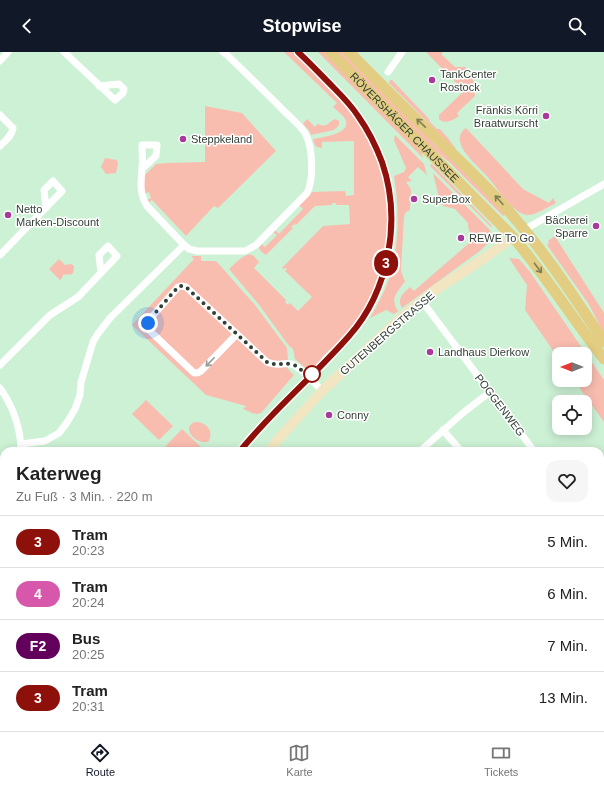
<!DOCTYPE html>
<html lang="de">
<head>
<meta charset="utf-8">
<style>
  body { margin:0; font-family:Arial,sans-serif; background:#f6f6f6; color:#222; height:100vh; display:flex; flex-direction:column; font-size:15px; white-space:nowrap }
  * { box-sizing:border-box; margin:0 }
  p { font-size:13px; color:#767676 }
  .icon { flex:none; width:22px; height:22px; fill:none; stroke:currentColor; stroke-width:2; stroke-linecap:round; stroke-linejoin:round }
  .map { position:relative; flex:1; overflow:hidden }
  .details { position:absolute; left:0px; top:395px; width:604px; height:284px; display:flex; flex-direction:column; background:#fff; border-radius:12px 12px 0 0; box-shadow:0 2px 10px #0003 }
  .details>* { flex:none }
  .badge { padding:0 8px; border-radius:13px; font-size:14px; line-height:26px }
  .needle { width:26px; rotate:270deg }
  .buttons { position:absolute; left:552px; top:295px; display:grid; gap:8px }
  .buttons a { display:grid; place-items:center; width:40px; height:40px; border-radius:8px; background:#fff; box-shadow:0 2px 10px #0003; font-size:20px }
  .you { position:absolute; width:20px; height:20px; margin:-10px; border:3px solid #fff; border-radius:50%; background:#1a73e8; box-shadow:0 0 0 6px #1a73e833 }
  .map>.badge { position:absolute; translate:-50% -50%; box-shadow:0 0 0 2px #fff }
  .round { display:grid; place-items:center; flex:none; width:42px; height:42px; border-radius:12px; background:#f6f6f6 }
  .headline { display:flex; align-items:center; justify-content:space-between; height:68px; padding:0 16px }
  h1 { font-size:19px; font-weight:700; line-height:30px }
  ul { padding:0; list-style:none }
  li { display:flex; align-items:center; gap:12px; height:52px; padding:0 16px; border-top:1px solid #e0e0e0 }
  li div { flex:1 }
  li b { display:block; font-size:15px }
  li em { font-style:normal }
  li .badge { min-width:44px; font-weight:700; text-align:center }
  header { display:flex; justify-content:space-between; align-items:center; height:52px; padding:0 16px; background:#111827; color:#fff; font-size:18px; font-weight:700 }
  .menu { display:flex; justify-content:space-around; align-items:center; height:56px; border-top:1px solid #e0e0e0; background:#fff; font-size:11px; color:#767676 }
  .menu a { display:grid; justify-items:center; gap:2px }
  .menu .current { color:#111827 }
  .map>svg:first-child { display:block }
  .green { fill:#f9bdb0 }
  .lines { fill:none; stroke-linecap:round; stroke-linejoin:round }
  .street { stroke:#fff; stroke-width:7 }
  .secondary { stroke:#f1e6c1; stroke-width:10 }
  .primary { stroke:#e2cd82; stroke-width:11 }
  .tram { stroke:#728977; stroke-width:1 }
  .oneway { stroke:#817f57 }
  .oneway2 { stroke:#989f9a }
  .line-casing { stroke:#fff; stroke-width:9 }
  .line { stroke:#8d110a; stroke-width:6 }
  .walk { stroke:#313f34; stroke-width:4; stroke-dasharray:0 7.2 }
  .poi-dot { fill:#a73b9b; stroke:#fff; stroke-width:1.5 }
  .stop-dot { fill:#fff; stroke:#8d110a; stroke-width:2 }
  .labels { text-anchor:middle; stroke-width:3; stroke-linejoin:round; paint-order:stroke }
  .poi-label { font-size:11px; fill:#313f34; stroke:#fff; text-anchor:start }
  .street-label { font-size:11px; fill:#313f34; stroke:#fff }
</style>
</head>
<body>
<header><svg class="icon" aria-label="back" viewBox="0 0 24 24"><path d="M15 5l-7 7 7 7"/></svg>Stopwise<svg class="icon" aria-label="search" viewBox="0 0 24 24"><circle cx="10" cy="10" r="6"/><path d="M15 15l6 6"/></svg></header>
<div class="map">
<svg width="604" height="679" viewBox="0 0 604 679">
  <rect width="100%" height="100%" fill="#cdf1d5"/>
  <!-- green -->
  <g class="green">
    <path d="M284,0H295C315,20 337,39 354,62C388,106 397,164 382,218C378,230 374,243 367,255C357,271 343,285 330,298H329L322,305V306L311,318L309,319L295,307L293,297L289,294L260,254L229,217C234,213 245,200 252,203C255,204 257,208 259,210L254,216L286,248L285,250L288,253L290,251L298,259L312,245L285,219L287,217L286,216L284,217L282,216L323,174L350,172L349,153H336V151H332V153L315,154L296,173L294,172L291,175L293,176L266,203C263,201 259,199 259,194L261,192L265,195L277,183L273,180L275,178L279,182L303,157L299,153L312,140L345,139L346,144L354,143V89L322,90V96C316,96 314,92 313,87C323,85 357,81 343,64C340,61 336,58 333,55L337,51Z"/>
    <path d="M318,0H326L421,97L423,106Z"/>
    <path d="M336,0H343L437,95L445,101L506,162L503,164L449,110L428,93Z"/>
    <path d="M426,0H442V3L455,15H466L467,25L473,24L475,44L457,61L459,64C453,68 445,73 439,67V63L464,39Z"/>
    <path d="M390,28H392L429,67L430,70L437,77H440L447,85L456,97L455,98L389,31Z"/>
    <path d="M205,54L242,61L276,99L218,156L214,154L186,184L152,148L148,151L147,148L151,146L149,140L144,142V124L156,112L167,111L205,110Z"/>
    <path d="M307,67L315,75L318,72C328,76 327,71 335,67L339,69V73L334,78L311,83L309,78L303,72Z"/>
    <path d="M466,76L523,137L549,151L553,146L556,151C548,155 536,163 528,163C514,163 498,137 490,128C482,117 462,103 460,89C459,84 461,79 466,76Z"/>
    <path d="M395,83L424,112L427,123L418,115L408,125L412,129L406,130L410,136L411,137L410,158L406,160L404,164L401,219L404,227L405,229C398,240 389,246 398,259L394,262L386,258L370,266C377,254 384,241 389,227C399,193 400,160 394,124L404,120L406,116L394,88Z"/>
    <path d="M105,106L117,108L118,112L116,121L106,122L101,115Z"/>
    <path d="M431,112H432L492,174L491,175L430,114Z"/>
    <path d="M433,121L490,178C493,188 487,192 481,198L402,256C396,246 404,241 410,235L414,239L475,186C470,181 468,179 468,171L455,157L443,154L440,150Z"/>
    <path d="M559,181L560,182L556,186L604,261V285L598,270L588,251L547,193L549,191L548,189Z"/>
    <path d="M191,204H201V209H214L217,210L255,253L287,296L288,308L285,314L294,323L261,361C255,364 249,359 243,357L246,354L206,343L132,273L194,207Z"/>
    <path d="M509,206L519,207L530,220L604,328V370L574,328H585V302H559V307L525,258L527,233Z"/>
    <path d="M59,207L65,213L71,212L74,214C74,226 70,221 63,223L62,226L60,228L49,217Z"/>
    <path d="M146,348L173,374L159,388L132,362Z"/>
    <path d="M195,370C206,370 214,378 209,389C207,390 205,391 203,390C193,389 182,375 195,370Z"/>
    <path d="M182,377L203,397L202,399H161Z"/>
    <path d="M604,635V679H581L583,675H600V643Z"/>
    <path d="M43,675H123V679H47Z"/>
  </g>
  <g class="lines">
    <!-- street -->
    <g class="street">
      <path d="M64,0L115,48L123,41L124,37L119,32L99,34"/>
      <path d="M0,9L8,0"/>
      <path d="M388,20L402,0"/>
      <path d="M0,63L13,76C12,84 5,89 0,94"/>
      <path d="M142,117L156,104L157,93H142C142,101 143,108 142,116C141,131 139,141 147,154L184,193L189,197L197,199H245L256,193L307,141C314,127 313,95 305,81C300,73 291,66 284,59C265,40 246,21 227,3L223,0"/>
      <path d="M524,178L604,132"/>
      <path d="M0,203L62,139L53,129L44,138L46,156"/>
      <path d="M422,249L534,399"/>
      <path d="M237,282L201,319C198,321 196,322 193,320L150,279C148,275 147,273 149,268L178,235L181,234L186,235L267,310C278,315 282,310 291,312C299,314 316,332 322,339"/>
      <path d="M0,313L50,263L78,245L117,204L108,194L99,203L101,221"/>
      <path d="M0,336C13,354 21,377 21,399"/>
      <path d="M443,378L461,399"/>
      <path d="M21,392L45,389L59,381L66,372L75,357L80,343L81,330L93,290L97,283L110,266L184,193"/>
      <path d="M420,399L464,360L490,340"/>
      <path d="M0,471L4,465"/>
      <path d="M600,486L604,492"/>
      <path d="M600,538L604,530"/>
      <path d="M291,675L302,679"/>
      <path d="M511,675L519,679"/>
      <path d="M528,679L530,675"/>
    </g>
    <!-- secondary -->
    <g class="secondary">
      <path d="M269,399L282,383L322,339L403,264L437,237L483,207L513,185"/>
      <path d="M159,675V679"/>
    </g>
    <!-- primary -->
    <g class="primary">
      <path id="s1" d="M330,0L513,185C546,224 573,267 604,307"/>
      <path d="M349,0C371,22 393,45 415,66C448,98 482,128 512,163C546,202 575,246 604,290"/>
    </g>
    <!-- tram -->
    <g class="tram">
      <path d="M240,399C273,358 314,324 349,284C389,238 402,168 382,110C376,94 368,78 358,64C351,53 342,44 333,35C321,23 310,11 299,0"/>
      <path d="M126,679V675"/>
    </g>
  </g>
  <!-- one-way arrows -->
  <defs><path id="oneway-shaft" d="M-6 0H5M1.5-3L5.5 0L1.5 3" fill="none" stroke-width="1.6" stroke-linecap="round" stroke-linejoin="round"/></defs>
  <g class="oneway">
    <use href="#oneway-shaft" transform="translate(421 71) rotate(-136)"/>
    <use href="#oneway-shaft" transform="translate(499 148) rotate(-132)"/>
    <use href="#oneway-shaft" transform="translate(538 216) rotate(53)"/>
  </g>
  <use class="oneway2" href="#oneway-shaft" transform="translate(210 310) rotate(134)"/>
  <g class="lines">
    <!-- line casing -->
    <g class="line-casing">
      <path id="line" d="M240,399C273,358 314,324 349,284C389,239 402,168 382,110C376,94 368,78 358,64C351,53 342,44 333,35C321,23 310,11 298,0"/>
    </g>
    <!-- line -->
    <use href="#line" class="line"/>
    <!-- walk -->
    <path class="walk" d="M148,271L149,268L178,235L181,234L186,235L267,310C276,314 281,311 290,312C297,312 304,321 309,326L312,322"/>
  </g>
  <!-- markers -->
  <g class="poi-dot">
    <circle cx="432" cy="28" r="4"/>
    <circle cx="546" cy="64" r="4"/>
    <circle cx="183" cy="87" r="4"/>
    <circle cx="414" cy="147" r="4"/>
    <circle cx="8" cy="163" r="4"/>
    <circle cx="596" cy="174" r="4"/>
    <circle cx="461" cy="186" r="4"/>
    <circle cx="430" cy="300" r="4"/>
    <circle cx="329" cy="363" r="4"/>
  </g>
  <circle class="stop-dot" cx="312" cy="322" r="8"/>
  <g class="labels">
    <!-- poi labels -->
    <g class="poi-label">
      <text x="440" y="26">TankCenter<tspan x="440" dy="13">Rostock</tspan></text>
      <text x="538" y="62" text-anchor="end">Fränkis Körri<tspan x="538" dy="13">Braatwurscht</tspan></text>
      <text x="191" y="91">Steppkeland</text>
      <text x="422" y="151">SuperBox</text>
      <text x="16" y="161">Netto<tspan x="16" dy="13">Marken-Discount</tspan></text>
      <text x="588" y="172" text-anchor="end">Bäckerei<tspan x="588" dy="13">Sparre</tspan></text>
      <text x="469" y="190">REWE To Go</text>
      <text x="438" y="304">Landhaus Dierkow</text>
      <text x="337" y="367">Conny</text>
    </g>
    <!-- street labels -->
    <g class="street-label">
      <text dy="4" stroke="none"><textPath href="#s1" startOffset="106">RÖVERSHÄGER CHAUSSEE</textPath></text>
      <text transform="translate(387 281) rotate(-41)" y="4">GUTENBERGSTRASSE</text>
      <text transform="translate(500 353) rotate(53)" y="4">POGGENWEG</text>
    </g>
  </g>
</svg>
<div class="buttons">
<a><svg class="needle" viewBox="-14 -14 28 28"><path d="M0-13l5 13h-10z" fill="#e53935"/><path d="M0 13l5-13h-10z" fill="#767676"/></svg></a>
<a><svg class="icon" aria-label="locate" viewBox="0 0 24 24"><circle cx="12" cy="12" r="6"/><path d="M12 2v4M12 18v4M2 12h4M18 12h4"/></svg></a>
</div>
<div class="you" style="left:148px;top:271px"></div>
<b class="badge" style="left:386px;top:211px;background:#8d110a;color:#fff">3</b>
<section class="details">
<div class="headline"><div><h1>Katerweg</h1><p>Zu Fuß · 3 Min. · 220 m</p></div><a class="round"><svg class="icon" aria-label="heart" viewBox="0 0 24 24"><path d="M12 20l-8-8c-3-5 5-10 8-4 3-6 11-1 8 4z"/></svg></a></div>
<ul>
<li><span class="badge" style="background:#8d110a;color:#fff">3</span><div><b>Tram</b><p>20:23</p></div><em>5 Min.</em></li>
<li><span class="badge" style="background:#d758ab;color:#fff">4</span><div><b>Tram</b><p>20:24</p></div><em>6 Min.</em></li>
<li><span class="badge" style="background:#62005b;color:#fff">F2</span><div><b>Bus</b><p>20:25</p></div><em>7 Min.</em></li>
<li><span class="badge" style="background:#8d110a;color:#fff">3</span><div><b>Tram</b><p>20:31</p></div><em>13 Min.</em></li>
</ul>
</section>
</div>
<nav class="menu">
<a class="current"><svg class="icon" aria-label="directions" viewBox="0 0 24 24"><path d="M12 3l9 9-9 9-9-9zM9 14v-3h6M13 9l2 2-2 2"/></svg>Route</a>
<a><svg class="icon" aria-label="map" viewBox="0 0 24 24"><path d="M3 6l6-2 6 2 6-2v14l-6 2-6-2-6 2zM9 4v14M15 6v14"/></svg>Karte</a>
<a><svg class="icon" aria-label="tickets" viewBox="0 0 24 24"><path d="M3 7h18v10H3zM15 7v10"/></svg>Tickets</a>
</nav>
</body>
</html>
